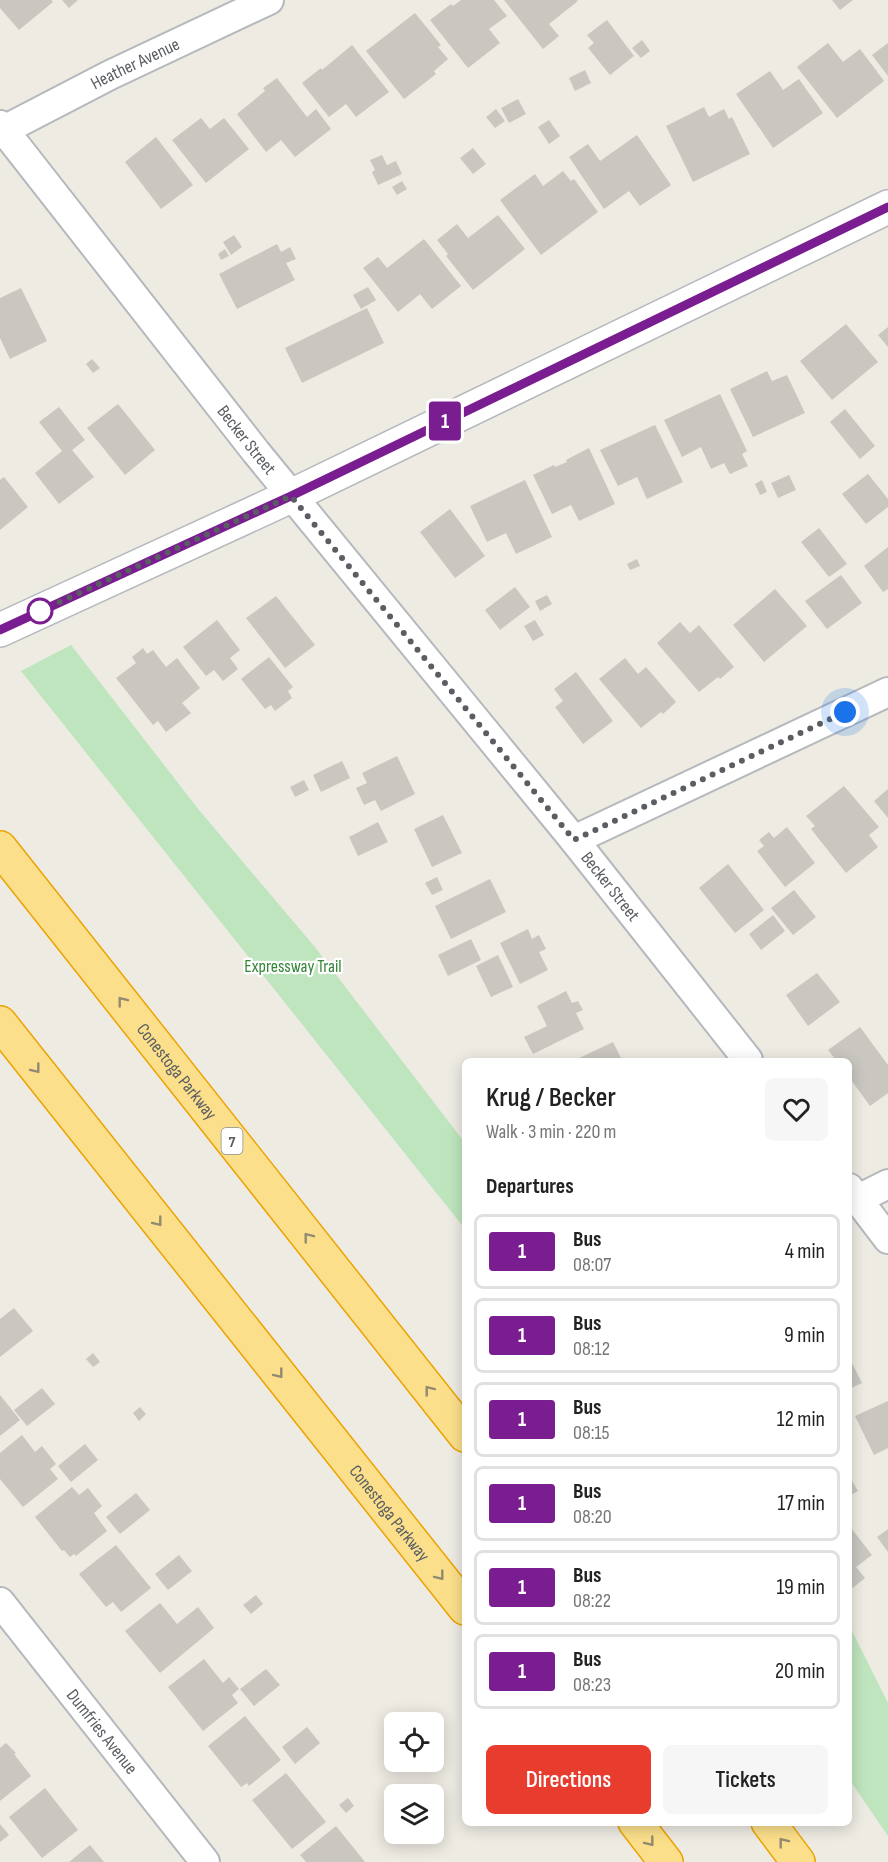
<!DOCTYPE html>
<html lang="en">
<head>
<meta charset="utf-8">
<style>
  body { margin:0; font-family:"Sofia Sans Condensed",sans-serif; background:#f6f6f6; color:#222; height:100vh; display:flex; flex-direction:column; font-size:22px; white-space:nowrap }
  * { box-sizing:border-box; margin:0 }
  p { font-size:20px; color:#767676 }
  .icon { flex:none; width:33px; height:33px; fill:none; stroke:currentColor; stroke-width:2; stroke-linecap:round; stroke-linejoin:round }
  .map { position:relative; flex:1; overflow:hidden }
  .details { position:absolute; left:462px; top:1058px; width:390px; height:768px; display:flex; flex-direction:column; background:#fff; border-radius:9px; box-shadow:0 3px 15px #0003 }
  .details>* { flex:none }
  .badge { padding:0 12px; border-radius:4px; font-size:21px; line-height:39px }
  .tools { position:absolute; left:384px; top:1712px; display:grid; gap:12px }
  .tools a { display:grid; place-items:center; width:60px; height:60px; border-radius:9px; background:#fff; box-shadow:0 3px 15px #0003; font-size:30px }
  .you { position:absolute; width:30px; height:30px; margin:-15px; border:4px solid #fff; border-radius:50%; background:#1a73e8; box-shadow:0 0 0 9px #1a73e833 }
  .map>.badge { position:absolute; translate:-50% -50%; box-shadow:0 0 0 3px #fff }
  h2 { padding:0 24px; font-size:22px; line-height:54px }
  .round { display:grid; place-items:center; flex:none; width:63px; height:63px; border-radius:9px; background:#f6f6f6 }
  .head { display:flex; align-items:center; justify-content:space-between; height:102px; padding:0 24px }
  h1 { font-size:28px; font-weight:600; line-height:45px }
  .cta { display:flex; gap:12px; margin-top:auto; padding:12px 24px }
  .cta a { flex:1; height:69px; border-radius:9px; background:#e73c2e; color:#fff; font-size:24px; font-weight:600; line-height:69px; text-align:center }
  .cta a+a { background:#f6f6f6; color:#222 }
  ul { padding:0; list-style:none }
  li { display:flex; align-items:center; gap:18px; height:75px; margin:0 12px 9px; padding:0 12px; border:3px solid #e0e0e0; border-radius:9px }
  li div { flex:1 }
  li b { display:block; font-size:22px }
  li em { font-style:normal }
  li .badge { min-width:66px; font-weight:700; text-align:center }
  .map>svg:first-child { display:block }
  .green { fill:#bee5be }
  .building { fill:#cac7c1 }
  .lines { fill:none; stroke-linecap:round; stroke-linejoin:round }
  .minor-casing { stroke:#b5b8bc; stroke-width:32 }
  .tertiary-casing { stroke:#b5b8bc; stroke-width:36 }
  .motorway-casing { stroke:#eca303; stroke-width:36 }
  .minor { stroke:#fff; stroke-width:28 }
  .tertiary { stroke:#fff; stroke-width:33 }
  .motorway { stroke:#fbdf8b; stroke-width:33 }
  .oneway { stroke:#928b71 }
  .line-casing { stroke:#fff; stroke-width:14 }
  .line { stroke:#7a1d90; stroke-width:9 }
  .walk { stroke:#5a5e63; stroke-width:6; stroke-dasharray:0 10.8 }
  .stop-dot { fill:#fff; stroke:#7a1d90; stroke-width:3 }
  .labels { text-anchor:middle; stroke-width:4.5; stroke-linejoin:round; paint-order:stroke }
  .shield { fill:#fff; stroke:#8c8e92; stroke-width:1.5 }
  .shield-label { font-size:16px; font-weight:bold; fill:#5a5e63 }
  .street-label { font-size:18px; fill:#5a5e63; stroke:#fff }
  .park-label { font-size:18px; fill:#36863a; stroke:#fff }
</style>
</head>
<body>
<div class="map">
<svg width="888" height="1862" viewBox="0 0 888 1862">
  <rect width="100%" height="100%" fill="#edebe2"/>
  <!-- green -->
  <g class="green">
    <path d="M71,645L199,810L314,946L465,1143V1229L21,671Z"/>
    <path d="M849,1625L888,1703V1836L849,1779Z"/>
  </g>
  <!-- building -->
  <g class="building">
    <path d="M0,0H51L53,2L19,30L0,8Z"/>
    <path d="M62,0H78L69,8Z"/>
    <path d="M461,0H494L507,16L489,29L500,43L468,68L430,20L451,4L453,6Z"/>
    <path d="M504,0H577L578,1L549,24L559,36L543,49Z"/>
    <path d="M832,0H853L840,10Z"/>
    <path d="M415,13L441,45L438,47L448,59L434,71L436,74L404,99L366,51Z"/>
    <path d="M607,20L634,56L610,75L588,48L594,43L587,35Z"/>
    <path d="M642,40L650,51L641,58L632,48Z"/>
    <path d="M828,43L843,62L860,49L884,81L837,118L797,67Z"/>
    <path d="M888,43V76L872,55Z"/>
    <path d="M352,45L389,92L356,117L346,104L329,117L302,83L321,68L322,70Z"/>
    <path d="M585,70L591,83L575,91L569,78Z"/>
    <path d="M770,71L783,90L799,79L823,113L773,148L736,94Z"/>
    <path d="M277,78L307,117L316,109L331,129L295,157L281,140L266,152L237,114L265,91L263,88Z"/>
    <path d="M518,99L526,114L509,123L501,108Z"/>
    <path d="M704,107L709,117L724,109L729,119L732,117L750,154L693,182L666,126Z"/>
    <path d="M496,109L505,121L495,128L486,117Z"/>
    <path d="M201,118L210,129L224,118L249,149L206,183L172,140Z"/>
    <path d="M549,120L560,136L549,144L538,127Z"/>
    <path d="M637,135L671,185L640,206L629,191L604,209L569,157L588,144L600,161Z"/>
    <path d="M156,137L193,185L161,209L125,162Z"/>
    <path d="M473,148L486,164L473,174L460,158Z"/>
    <path d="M382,155L387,165L396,161L402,174L378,185L372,172L375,170L370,160Z"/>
    <path d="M563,171L571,181L574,179L598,212L541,255L500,200L535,174L543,186Z"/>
    <path d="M402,181L407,189L397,195L392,187Z"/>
    <path d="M498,215L525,249L473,290L446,256L448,254L437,240L457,224L468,238Z"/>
    <path d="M234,235L242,247L231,255L223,242Z"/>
    <path d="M424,239L461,286L432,309L420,294L398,312L363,268L378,257L387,268Z"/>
    <path d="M277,244L281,252L290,247L296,259L286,263L295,280L237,309L219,274Z"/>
    <path d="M225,249L229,256L221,260L218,254Z"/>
    <path d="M368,287L376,300L361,309L353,295Z"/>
    <path d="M21,288L47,341L10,359L0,338V298Z"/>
    <path d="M367,308L384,343L302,383L285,348Z"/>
    <path d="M846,324L878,362L832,400L800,361Z"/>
    <path d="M888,327V347L878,335Z"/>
    <path d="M92,359L100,368L93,373L86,364Z"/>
    <path d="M767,371L772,381L787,375L805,413L753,437L730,389Z"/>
    <path d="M720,394L747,451L742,454L748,466L730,474L724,463L711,469L701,447L682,457L664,420Z"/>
    <path d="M118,404L155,450L125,475L87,428Z"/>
    <path d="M59,407L85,440L72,450L94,477L59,504L35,473L62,451L39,422Z"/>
    <path d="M845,409L875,446L860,459L830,422Z"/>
    <path d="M655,425L683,482L647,499L637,477L618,486L600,450Z"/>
    <path d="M589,448L615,504L579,521L571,505L552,514L533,475L554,465L555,467L567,462L566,460Z"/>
    <path d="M868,474L888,499V507L866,524L842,494Z"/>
    <path d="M789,475L796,490L778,498L771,483Z"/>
    <path d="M4,477L28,507L0,530V480Z"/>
    <path d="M525,480L552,537L516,554L506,533L487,542L470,506Z"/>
    <path d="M762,480L767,492L760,495L755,484Z"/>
    <path d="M450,509L485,556L455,578L420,532Z"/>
    <path d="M819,528L847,564L829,577L801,542Z"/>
    <path d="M888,547V589L883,592L864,566Z"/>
    <path d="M637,559L640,566L630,570L627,564Z"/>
    <path d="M841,575L862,603L827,629L805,601Z"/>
    <path d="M515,587L530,607L500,630L485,610Z"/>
    <path d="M775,589L807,626L764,662L733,625Z"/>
    <path d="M547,595L552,604L540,611L535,601Z"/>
    <path d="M276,596L315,645L285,668L246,618Z"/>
    <path d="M217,620L240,650L230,658L238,669L223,681L214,670L206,676L183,647Z"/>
    <path d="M535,620L544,635L533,641L524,626Z"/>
    <path d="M680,622L690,633L699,625L734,667L720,679L718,677L699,692L657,643Z"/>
    <path d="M143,648L147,654L153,650L166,667L177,658L200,688L182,703L191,713L166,732L158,721L153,725L116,678L136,663L132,657Z"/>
    <path d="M269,657L293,687L288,691L292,698L275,711L271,705L265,709L241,679Z"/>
    <path d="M625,658L638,674L646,667L676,702L663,714L661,712L641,728L599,679Z"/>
    <path d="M576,672L613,721L583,744L555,707L563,701L554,689Z"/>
    <path d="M397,756L415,794L381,811L375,800L364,805L356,788L367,783L362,773Z"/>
    <path d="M342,761L350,778L321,792L313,775Z"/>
    <path d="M304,780L309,790L295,797L290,787Z"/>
    <path d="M844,786L879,827L869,835L878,847L846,873L811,829L815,826L806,816Z"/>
    <path d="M888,789V818L874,801Z"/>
    <path d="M443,815L462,853L432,867L414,829Z"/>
    <path d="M378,822L388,842L358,856L349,837Z"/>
    <path d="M787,827L815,863L785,887L757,851L764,846L759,840L769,832L774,838Z"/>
    <path d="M728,864L764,910L735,933L699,888Z"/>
    <path d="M437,877L443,890L432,895L425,883Z"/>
    <path d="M490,879L506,912L451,939L435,906Z"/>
    <path d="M794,890L816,917L793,935L771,908Z"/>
    <path d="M773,915L785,931L761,950L749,934Z"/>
    <path d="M528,929L532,939L539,935L546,949L539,952L548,970L520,984L500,943Z"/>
    <path d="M471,939L481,960L448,976L438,955Z"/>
    <path d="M498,955L513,987L491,997L476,966Z"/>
    <path d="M817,973L840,1002L808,1026L786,995Z"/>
    <path d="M566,991L572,1003L578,1001L583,1010L576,1013L584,1029L533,1054L524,1037L547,1026L537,1006Z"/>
    <path d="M860,1027L888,1065V1093L870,1106L849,1077V1060H836L828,1050Z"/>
    <path d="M613,1042L622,1060H575Z"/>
    <path d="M14,1308L33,1331L0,1357V1319Z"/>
    <path d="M93,1353L100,1362L93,1367L86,1359Z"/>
    <path d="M849,1357L862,1383L849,1389Z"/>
    <path d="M42,1388L55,1404L27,1426L14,1410Z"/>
    <path d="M0,1395L20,1420L0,1436Z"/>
    <path d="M888,1401V1448L874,1455L855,1416Z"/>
    <path d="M140,1407L146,1414L139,1421L133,1413Z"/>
    <path d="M22,1435L35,1452L42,1446L56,1464L50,1469L58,1479L23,1507L0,1479V1453Z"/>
    <path d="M85,1444L98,1460L71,1482L58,1466Z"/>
    <path d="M849,1476L858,1491L849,1496Z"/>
    <path d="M72,1487L79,1495L88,1488L102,1506L94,1513L107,1531L76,1556L74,1554L70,1557L64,1550L62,1551L35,1517Z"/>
    <path d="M136,1493L150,1510L120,1534L106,1517Z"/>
    <path d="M851,1528L872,1555L856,1567L865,1578L849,1591V1529Z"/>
    <path d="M888,1529V1552L877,1537Z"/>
    <path d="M116,1545L151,1588L121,1612L113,1602L106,1607L79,1574Z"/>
    <path d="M179,1555L192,1571L168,1590L155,1574Z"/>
    <path d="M256,1595L263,1604L251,1614L243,1605Z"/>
    <path d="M160,1603L177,1624L198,1607L214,1628L160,1673L125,1631Z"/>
    <path d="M204,1659L223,1683L229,1677L239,1689L232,1695L238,1703L203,1731L168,1687Z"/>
    <path d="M266,1669L280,1685L254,1706L240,1689Z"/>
    <path d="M245,1716L281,1760L249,1786L247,1783L241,1787L208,1746Z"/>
    <path d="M307,1727L320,1743L295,1764L282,1747Z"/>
    <path d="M6,1743L16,1753L14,1754L31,1776L0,1801V1748Z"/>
    <path d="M286,1773L326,1822L292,1849L252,1800Z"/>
    <path d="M45,1788L78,1830L42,1858L9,1817Z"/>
    <path d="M348,1798L354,1806L346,1813L339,1805Z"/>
    <path d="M0,1824L9,1835L0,1842Z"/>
    <path d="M336,1826L365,1862H306L300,1855Z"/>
    <path d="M90,1845L104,1862H69Z"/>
  </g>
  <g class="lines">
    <!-- minor casing -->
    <g class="minor-casing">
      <g id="minor">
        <path id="s1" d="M0,125L256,452L574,840L748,1060"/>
        <path id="s2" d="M4,130L110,75L269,0"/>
        <path d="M574,840L888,692"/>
        <path d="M849,1188L888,1239"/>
        <path d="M858,1199L888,1184"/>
        <path id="s3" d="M0,1602L205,1862"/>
      </g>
    </g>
    <!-- tertiary casing -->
    <g class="tertiary-casing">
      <path id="tertiary" d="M0,630L291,496L888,207"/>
    </g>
    <!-- motorway casing -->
    <g class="motorway-casing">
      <g id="motorway">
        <path id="s4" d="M0,848L465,1435"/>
        <path id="s5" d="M0,1023L465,1608"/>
        <path d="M635,1822L666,1862"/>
        <path d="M768,1822L798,1862"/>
      </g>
    </g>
    <!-- minor -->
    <use href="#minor" class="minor"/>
    <!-- tertiary -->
    <use href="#tertiary" class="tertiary"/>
    <!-- motorway -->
    <use href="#motorway" class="motorway"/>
  </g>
  <!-- one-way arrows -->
  <defs><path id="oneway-chevron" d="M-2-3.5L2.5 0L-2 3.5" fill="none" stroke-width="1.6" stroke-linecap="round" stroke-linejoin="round" transform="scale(1.5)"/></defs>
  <g class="oneway">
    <use href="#oneway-chevron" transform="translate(122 1001) rotate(-128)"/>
    <use href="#oneway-chevron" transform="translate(36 1069) rotate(52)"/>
    <use href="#oneway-chevron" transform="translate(158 1222) rotate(52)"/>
    <use href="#oneway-chevron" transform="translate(308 1237) rotate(-128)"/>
    <use href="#oneway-chevron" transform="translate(279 1374) rotate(52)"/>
    <use href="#oneway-chevron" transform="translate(429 1390) rotate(-128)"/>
    <use href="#oneway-chevron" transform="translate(440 1576) rotate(52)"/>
    <use href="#oneway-chevron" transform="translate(650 1842) rotate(52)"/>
    <use href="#oneway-chevron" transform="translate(783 1842) rotate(-128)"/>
  </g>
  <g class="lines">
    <!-- line casing -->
    <g class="line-casing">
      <path id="line" d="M0,630L291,496L888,207"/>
    </g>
    <!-- line -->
    <use href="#line" class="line"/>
    <!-- walk -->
    <path class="walk" d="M40,611L291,496L574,840L845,712"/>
  </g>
  <!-- markers -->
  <circle class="stop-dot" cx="40" cy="611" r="12"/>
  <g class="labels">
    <!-- shield labels -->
    <rect class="shield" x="221.5" y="1128" width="21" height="26" rx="4.5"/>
    <g class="shield-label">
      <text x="232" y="1147">7</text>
    </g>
    <!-- street labels -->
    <g class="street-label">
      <text dy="6" stroke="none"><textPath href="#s2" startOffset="147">Heather Avenue</textPath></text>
      <text dy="6" stroke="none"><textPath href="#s1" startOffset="400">Becker Street</textPath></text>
      <text dy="6" stroke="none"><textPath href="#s1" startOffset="976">Becker Street</textPath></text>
      <text dy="6" stroke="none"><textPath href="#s4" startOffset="285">Conestoga Parkway</textPath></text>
      <text dy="6" stroke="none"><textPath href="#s5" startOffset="626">Conestoga Parkway</textPath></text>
      <text dy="6" stroke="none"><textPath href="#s3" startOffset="165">Dumfries Avenue</textPath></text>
    </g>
    <!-- park labels -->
    <g class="park-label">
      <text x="293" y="972">Expressway Trail</text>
    </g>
  </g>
</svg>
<div class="tools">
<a><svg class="icon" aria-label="locate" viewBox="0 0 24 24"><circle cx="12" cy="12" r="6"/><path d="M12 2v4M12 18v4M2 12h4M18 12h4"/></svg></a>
<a><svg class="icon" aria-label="layers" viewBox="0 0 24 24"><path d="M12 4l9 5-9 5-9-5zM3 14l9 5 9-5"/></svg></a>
</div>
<div class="you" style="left:845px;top:712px"></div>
<b class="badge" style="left:445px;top:421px;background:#7a1d90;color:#fff">1</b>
<section class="details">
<div class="head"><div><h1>Krug / Becker</h1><p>Walk · 3 min · 220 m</p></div><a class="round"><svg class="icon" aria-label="heart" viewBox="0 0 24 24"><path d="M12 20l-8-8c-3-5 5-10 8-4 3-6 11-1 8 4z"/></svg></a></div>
<h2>Departures</h2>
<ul>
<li><span class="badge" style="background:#7a1d90;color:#fff">1</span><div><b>Bus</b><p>08:07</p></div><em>4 min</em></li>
<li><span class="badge" style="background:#7a1d90;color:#fff">1</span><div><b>Bus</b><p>08:12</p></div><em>9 min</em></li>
<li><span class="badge" style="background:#7a1d90;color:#fff">1</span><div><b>Bus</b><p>08:15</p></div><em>12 min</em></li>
<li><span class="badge" style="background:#7a1d90;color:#fff">1</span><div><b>Bus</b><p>08:20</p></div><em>17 min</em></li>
<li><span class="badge" style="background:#7a1d90;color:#fff">1</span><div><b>Bus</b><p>08:22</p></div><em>19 min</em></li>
<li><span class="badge" style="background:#7a1d90;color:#fff">1</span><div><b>Bus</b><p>08:23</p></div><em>20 min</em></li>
</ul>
<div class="cta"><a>Directions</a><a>Tickets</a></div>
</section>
</div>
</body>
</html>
